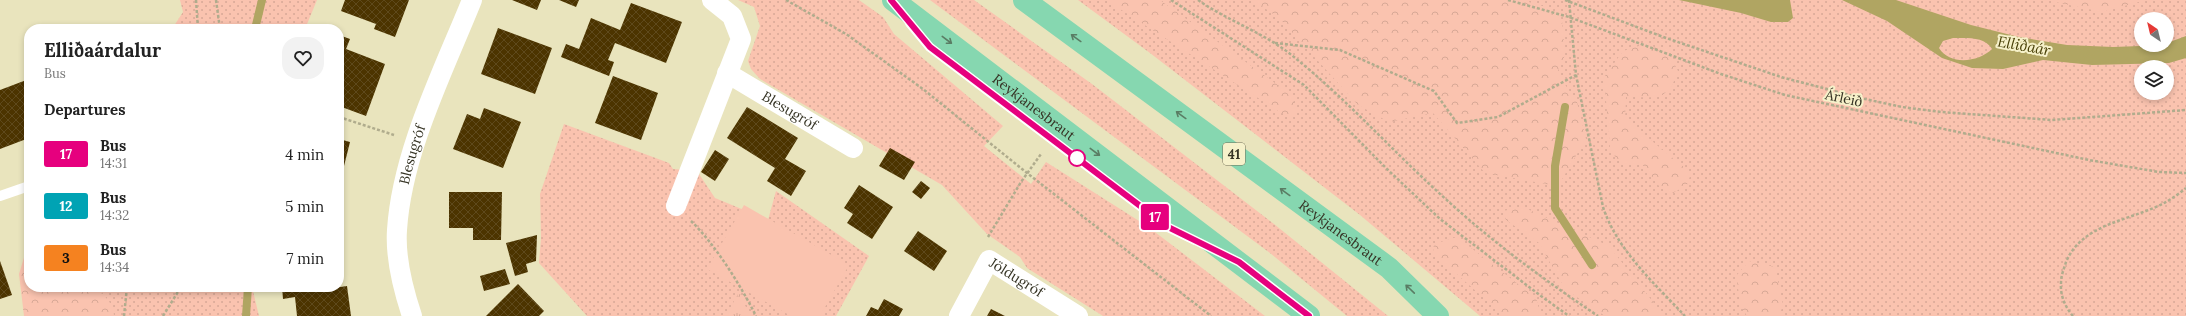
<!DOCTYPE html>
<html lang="en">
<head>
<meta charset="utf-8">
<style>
  body { margin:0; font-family:Lora,serif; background:#f2f2f2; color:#222; height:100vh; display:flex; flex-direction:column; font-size:15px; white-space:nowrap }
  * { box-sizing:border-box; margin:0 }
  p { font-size:13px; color:#767676 }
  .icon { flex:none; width:22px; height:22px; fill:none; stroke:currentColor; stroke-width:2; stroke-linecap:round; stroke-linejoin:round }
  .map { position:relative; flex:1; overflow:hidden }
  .panel { position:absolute; left:24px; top:24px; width:320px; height:268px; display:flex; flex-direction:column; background:#fff; border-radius:16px; box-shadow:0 2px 6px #0003 }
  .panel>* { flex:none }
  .badge { padding:0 8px; border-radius:3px; font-size:14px; line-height:26px }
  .needle { width:26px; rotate:325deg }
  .fabs { position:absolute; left:2134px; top:12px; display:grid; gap:8px }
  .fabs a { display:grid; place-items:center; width:40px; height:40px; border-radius:50%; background:#fff; box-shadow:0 2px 6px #0003; font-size:20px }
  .map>.badge { position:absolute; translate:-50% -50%; box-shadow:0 0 0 2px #fff }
  h2 { padding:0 20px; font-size:15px; line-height:36px }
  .round { display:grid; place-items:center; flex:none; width:42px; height:42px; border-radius:16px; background:#f2f2f2 }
  .head { display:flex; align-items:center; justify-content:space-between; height:68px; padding:0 20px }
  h1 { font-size:19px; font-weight:700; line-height:30px }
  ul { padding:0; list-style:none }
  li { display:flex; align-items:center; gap:12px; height:52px; padding:0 20px }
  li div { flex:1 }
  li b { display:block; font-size:15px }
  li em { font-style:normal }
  li .badge { min-width:44px; font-weight:700; text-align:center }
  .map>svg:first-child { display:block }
  .grass { fill:url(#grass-dots); fill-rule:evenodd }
  .forest { fill:url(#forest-crowns) }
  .park { fill:url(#park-tufts) }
  .pitch { fill:#fac3af }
  .water { fill:#b0a562; fill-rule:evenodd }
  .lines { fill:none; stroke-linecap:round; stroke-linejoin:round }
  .stream { stroke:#b0a562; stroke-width:8 }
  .building { fill:url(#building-cross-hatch) }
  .path { stroke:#b0ac8d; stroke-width:2.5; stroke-dasharray:3 2; stroke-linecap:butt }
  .service { stroke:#fff; stroke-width:10 }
  .minor { stroke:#fff; stroke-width:20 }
  .trunk { stroke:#86d7b0; stroke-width:22 }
  .oneway { stroke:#5a7d64 }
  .line-casing { stroke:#fff; stroke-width:9 }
  .line { stroke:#e6007e; stroke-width:6 }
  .stop-dot { fill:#fff; stroke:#e6007e; stroke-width:2 }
  .labels { text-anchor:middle; stroke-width:4; stroke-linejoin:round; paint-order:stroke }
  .shield { fill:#f6f1ca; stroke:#706d56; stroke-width:1 }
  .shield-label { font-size:13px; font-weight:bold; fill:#363425 }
  .street-label { font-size:14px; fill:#363425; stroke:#f6f1ca }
  .water-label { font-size:15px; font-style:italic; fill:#473f06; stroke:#f6f1ca }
</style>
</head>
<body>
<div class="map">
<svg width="2186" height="316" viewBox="0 0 2186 316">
  <defs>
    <pattern id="grass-dots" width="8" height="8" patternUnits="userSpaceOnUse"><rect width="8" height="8" fill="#fac3af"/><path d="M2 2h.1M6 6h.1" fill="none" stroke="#d7a896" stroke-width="1.8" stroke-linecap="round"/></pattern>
    <pattern id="forest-crowns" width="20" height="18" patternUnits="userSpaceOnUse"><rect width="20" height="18" fill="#fac3af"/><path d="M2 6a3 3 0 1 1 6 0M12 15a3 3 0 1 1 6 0" fill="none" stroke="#d7a896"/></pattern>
    <pattern id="park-tufts" width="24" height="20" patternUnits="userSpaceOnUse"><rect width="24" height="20" fill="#fac3af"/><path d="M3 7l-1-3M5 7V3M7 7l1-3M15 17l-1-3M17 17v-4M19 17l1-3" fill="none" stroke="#d7a896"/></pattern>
    <pattern id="building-cross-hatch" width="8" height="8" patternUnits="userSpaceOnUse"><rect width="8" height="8" fill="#4c3400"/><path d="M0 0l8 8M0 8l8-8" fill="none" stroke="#5e491c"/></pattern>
  </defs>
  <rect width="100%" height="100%" fill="#e9e4bd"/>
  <!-- grass -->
  <g class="grass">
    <path d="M180,0H317L305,29H172L183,12Z"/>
    <path d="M738,0H859L883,17L894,34L1003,126L984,146L1031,184L1046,162L1147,226L1265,316H1103L1027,268L1020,257L987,234L942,185L760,79L751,69L748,61L760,26L754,7Z"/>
    <path d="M930,0H974L1092,84L1274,224L1388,316H1347L1270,253Z"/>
    <path d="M1078,0H2186V316H1480L1360,215L1150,53ZM2141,19H2167V45H2141ZM2141,67H2167V93H2141Z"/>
    <path d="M564,124L669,163L673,169L697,171L715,198L768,220L776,191L869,256L836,316H587L539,263L541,238L540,194Z"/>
    <path d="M96,287H252L259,316H84Z"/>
  </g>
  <!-- forest -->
  <g class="forest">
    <path d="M1106,0H1160L1290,94L1297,109L1289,118Z"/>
    <path d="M1253,0H1521L1543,6L1562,21L1565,55L1557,73L1577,102L1586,139L1558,186L1485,173L1433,113L1389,122L1358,105L1279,18Z"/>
    <path d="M2046,0H2146L2102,12Z"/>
    <path d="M1642,45L1667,49L1678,71C1667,104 1656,96 1626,97L1625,119L1691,173L1687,185L1673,193L1659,186L1642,164C1625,164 1617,165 1610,147L1604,77L1623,51Z"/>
    <path d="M1523,207L1609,246L1664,316H1605L1565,289L1539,243L1506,220L1503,211Z"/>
    <path d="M1457,237L1536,298L1541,316H1504L1433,253L1434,244Z"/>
    <path d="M29,249V287H98L113,307L114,316H24L19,274L26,251Z"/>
    <path d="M1749,261L1775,267L1783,305L1779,316H1747L1741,306L1736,276Z"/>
  </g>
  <!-- park -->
  <path class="park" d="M739,292L746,302L744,304L752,316H726Z"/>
  <!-- pitch -->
  <path class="pitch" d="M744,205L849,265L820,316H791L707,269Z"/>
  <!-- water -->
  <g class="water">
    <path d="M1679,0H1790L1793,18L1788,22H1771L1741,13Z"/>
    <path d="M1842,0H1896L1971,25L2019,37L2067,45L2113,47L2167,45V43L2186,36V58L2169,63L2092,65L2043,60L2003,69L1972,68L1942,58L1887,21ZM1953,38C1966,38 1985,36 1992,49C1979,62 1950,66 1939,48L1943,41Z"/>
  </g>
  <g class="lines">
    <!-- stream -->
    <g class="stream">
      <path d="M255,29L262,0"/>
      <path d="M1565,107L1555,166V208L1592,265"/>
      <path d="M246,316L248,287"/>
    </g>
  </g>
  <!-- building -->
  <g class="building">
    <path d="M345,0H409L395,37L374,29L376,24L341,11Z"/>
    <path d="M512,0H541L537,10Z"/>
    <path d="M559,0H579L576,7Z"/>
    <path d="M631,3L682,22L666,63L615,43L608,60L614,62L609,76L561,57L566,44L579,49L591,18L620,30Z"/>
    <path d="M498,28L552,48L535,94L481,74Z"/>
    <path d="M339,35L350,39L346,49L385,64L366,116L339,106Z"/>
    <path d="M613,76L658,93L641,140L595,123Z"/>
    <path d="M29,79V138L0,149V90Z"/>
    <path d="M747,107L798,138L785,159L806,171L791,196L767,181L775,168L727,138Z"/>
    <path d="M484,108L521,122L503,168L453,149L467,114L480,119Z"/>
    <path d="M339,139L350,142L340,182H339Z"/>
    <path d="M890,148L915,162L904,180L879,166Z"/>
    <path d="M715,150L729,159L715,181L701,172Z"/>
    <path d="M921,181L930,188L921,199L912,192Z"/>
    <path d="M859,185L893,207L872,239L847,223L853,214L844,208Z"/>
    <path d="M449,192H502L501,240H473V228H449Z"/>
    <path d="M339,207H343L342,258H339Z"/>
    <path d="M918,231L947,251L934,271L904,251Z"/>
    <path d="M537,235L536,261L526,264L528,272L515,276L506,243Z"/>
    <path d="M0,261L12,295L0,299Z"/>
    <path d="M505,269L510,284L484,291L480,276Z"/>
    <path d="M518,284L544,311L539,316H486Z"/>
    <path d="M347,286L351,316H297L295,297L283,299L282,287H314V291Z"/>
    <path d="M884,299L903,309L899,316H866L871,307L878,310Z"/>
    <path d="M991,309L1005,316H987Z"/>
  </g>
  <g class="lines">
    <!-- path -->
    <g class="path">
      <path d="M196,0L198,29"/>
      <path d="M216,0L220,29"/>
      <path d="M786,0L846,34L923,89L1027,173L1211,316"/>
      <path d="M1171,0L1304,85L1387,169L1440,219L1541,296L1569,316"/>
      <path d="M1198,0C1228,21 1265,33 1294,57C1349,101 1396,155 1449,202C1495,244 1546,281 1598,316"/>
      <path d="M1508,0L1569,17L1721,74L1785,95L2089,160L2159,172L2186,173"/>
      <path d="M1565,0L1666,38L1781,77L1865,99L1902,107L1941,112L2052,120L2186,110"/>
      <path d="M1569,0L1576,75L1603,207C1617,250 1654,283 1685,316"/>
      <path d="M1275,43L1340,50L1434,91L1457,123L1498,117L1576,75"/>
      <path d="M339,117L394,135"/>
      <path d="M691,221C715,244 741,286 756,316"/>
      <path d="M988,237L1021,182L1041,154"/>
      <path d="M124,316L127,287"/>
      <path d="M163,316L181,287"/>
      <path d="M2073,316C2065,307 2060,295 2061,283C2061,275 2064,269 2066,262C2083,222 2132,221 2166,202C2173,198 2180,193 2186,188"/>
    </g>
    <!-- service -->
    <g class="service">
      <path d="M910,23L930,47L1168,227L1195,240"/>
      <path d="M0,196L29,186"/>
    </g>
    <!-- minor -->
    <g class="minor">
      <path id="s1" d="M727,73L853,148"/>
      <path d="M676,206L741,39L732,16L712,0"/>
      <path id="s2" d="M412,316C403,289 395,259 397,230C402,152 443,72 472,0"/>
      <path id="s3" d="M959,316L989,260L1078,316"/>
    </g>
    <!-- trunk -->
    <g class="trunk">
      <path id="s4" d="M893,0L1309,316"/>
      <path id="s5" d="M1024,0L1389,268L1438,316"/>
    </g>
  </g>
  <!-- one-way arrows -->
  <defs><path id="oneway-shaft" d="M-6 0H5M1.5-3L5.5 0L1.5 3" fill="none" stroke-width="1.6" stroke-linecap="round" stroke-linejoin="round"/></defs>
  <g class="oneway">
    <use href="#oneway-shaft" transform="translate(1076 38) rotate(-144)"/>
    <use href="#oneway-shaft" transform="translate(947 40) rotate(37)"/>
    <use href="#oneway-shaft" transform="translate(1181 115) rotate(-144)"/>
    <use href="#oneway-shaft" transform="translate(1095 152) rotate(37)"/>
    <use href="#oneway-shaft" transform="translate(1285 192) rotate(-144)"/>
    <use href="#oneway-shaft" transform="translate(1410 289) rotate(-136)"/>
  </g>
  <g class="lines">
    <!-- line casing -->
    <g class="line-casing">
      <path id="line" d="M891,0L930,47L1168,227L1239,262L1309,316"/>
    </g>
    <!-- line -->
    <use href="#line" class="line"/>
  </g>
  <!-- markers -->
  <circle class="stop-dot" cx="1077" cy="158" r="8"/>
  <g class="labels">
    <!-- shield labels -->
    <rect class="shield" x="1223" y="143" width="22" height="22" rx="3"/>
    <g class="shield-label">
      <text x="1234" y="159">41</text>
    </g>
    <!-- street labels -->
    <g class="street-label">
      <text transform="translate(1844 98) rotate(12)" y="5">Árleið</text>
      <text dy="5" stroke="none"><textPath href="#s4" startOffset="177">Reykjanesbraut</textPath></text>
      <text dy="5" stroke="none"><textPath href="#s1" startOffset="73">Blesugróf</textPath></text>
      <text dy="5" stroke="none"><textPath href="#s2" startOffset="165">Blesugróf</textPath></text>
      <text dy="5" stroke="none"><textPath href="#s5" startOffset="393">Reykjanesbraut</textPath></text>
      <text dy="5" stroke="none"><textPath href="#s3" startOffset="96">Jöldugróf</textPath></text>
    </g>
    <!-- water labels -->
    <g class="water-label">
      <text transform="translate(2024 46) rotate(10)" y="5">Elliðaár</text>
    </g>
  </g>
</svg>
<div class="fabs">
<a><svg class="needle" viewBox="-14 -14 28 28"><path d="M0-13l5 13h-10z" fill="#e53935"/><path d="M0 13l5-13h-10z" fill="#767676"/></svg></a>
<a><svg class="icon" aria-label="layers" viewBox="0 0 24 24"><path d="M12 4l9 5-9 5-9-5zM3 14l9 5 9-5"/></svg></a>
</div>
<b class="badge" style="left:1155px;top:217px;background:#e6007e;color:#fff">17</b>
<section class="panel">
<div class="head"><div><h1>Elliðaárdalur</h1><p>Bus</p></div><a class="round"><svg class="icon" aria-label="heart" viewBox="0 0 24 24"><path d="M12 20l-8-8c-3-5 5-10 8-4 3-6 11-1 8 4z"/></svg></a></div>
<h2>Departures</h2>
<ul>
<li><span class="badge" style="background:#e6007e;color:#fff">17</span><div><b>Bus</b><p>14:31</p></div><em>4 min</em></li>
<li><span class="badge" style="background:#00a3b4;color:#fff">12</span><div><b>Bus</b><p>14:32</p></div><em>5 min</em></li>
<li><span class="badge" style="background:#f58220;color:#111">3</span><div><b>Bus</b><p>14:34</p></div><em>7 min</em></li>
</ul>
</section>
</div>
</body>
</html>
